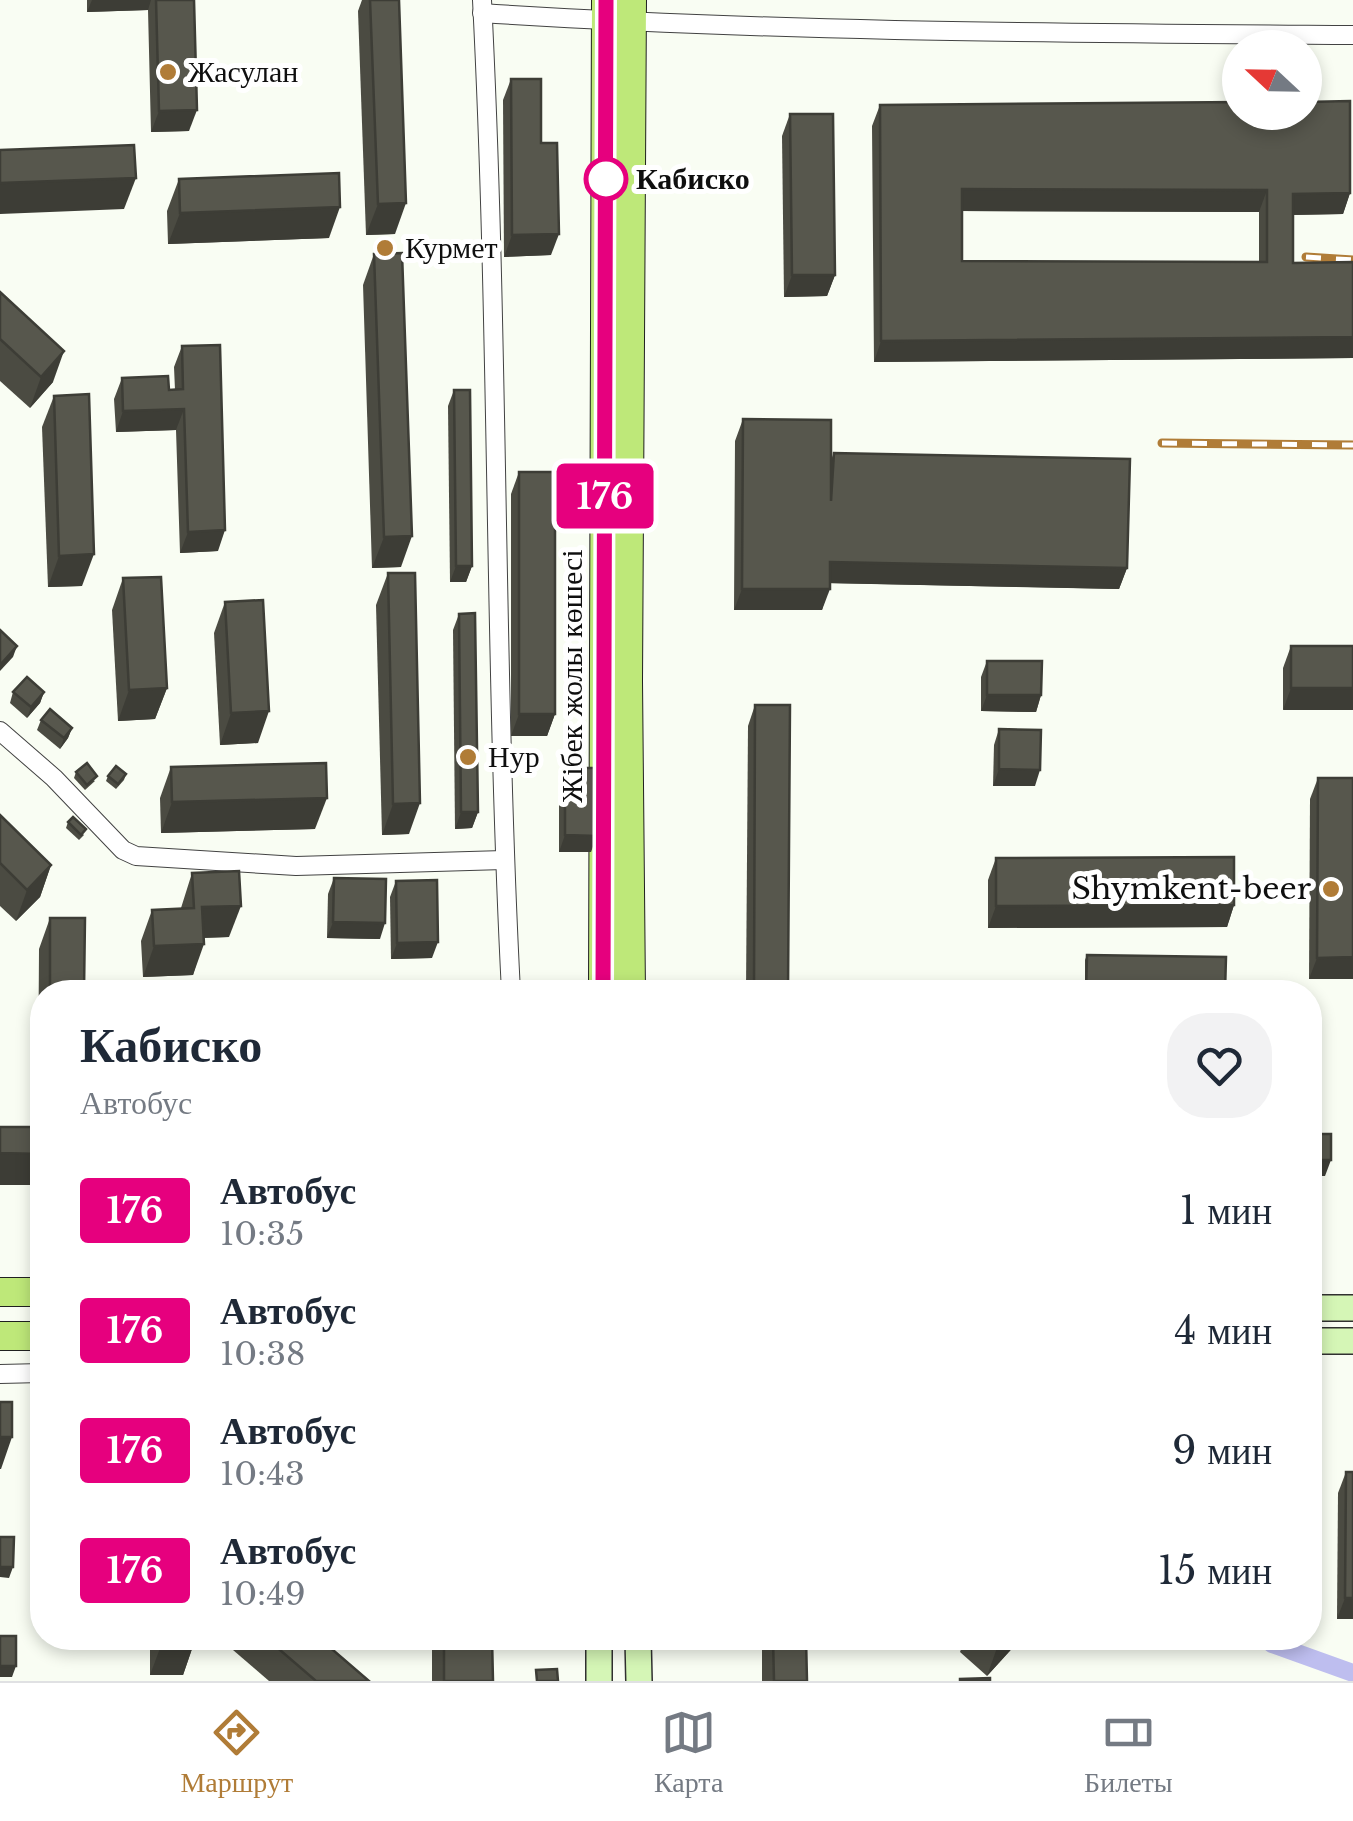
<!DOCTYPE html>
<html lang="ru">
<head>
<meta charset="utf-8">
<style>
  body { margin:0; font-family:"Libre Baskerville",serif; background:#f2f2f3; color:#1f2937; height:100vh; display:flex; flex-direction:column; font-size:38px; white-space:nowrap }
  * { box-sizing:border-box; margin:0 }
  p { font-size:32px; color:#747a83 }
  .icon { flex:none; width:55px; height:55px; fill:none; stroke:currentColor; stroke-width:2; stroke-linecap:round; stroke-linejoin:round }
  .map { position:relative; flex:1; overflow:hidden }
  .sheet { position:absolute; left:30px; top:980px; width:1292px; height:670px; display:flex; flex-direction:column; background:#fff; border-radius:40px; box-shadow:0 5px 15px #0003 }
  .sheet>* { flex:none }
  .badge { padding:0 20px; border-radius:8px; font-size:35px; line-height:65px }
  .needle { width:65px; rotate:292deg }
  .fabs { position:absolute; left:1222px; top:30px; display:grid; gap:20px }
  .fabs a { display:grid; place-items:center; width:100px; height:100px; border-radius:50%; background:#fff; box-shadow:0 5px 15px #0003; font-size:50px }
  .map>.badge { position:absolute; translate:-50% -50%; box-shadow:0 0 0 5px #fff }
  .round { display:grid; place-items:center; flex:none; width:105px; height:105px; border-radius:40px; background:#f2f2f3 }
  .summary { display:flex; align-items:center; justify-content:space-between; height:170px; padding:0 50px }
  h1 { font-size:48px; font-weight:600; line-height:75px }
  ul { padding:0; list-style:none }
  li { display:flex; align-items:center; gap:30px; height:120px; padding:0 50px }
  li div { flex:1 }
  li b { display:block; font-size:38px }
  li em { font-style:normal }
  li .badge { min-width:110px; font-weight:700; text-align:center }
  .tabs { display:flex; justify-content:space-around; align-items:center; height:140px; border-top:2px solid #e0e1e3; background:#fff; font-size:28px; color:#747a83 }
  .tabs a { display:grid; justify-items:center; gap:5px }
  .tabs .current { color:#b07c37 }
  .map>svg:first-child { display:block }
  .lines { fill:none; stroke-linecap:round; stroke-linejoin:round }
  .canal { stroke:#bebeef; stroke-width:18 }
  .minor-casing { stroke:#424242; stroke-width:20 }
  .secondary-casing { stroke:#313131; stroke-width:28 }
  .primary-casing { stroke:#202020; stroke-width:30 }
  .minor { stroke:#fff; stroke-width:18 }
  .secondary { stroke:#d5f6b6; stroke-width:25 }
  .primary { stroke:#bee879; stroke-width:28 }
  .rail-casing { stroke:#b07c37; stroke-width:9 }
  .rail { stroke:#fff; stroke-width:5; stroke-dasharray:15; stroke-linecap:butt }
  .wall { fill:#4b4b42; fill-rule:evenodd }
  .shaded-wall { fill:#3d3d36 }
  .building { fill:#57574d; stroke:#3d3d36; stroke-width:2.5; fill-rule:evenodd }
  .line-casing { stroke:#fff; stroke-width:22 }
  .line { stroke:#e6007e; stroke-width:15 }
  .poi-dot { fill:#b07c37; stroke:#fff; stroke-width:4 }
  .stop-dot { fill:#fff; stroke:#e6007e; stroke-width:5 }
  .labels { text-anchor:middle; stroke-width:10; stroke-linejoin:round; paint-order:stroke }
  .poi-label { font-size:30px; fill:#0f0f0f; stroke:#fff; text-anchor:start }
  .stop-label { font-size:30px; font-weight:bold; fill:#0f0f0f; stroke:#fff; text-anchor:start }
  .street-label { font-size:30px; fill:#0f0f0f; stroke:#fff }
</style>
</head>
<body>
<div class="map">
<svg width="1353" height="1681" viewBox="0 0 1353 1681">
  <rect width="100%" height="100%" fill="#f9fdf3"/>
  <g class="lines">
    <!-- canal -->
    <path class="canal" d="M1265,1638L1272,1644L1353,1673"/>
    <!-- minor casing -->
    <g class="minor-casing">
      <g id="minor">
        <path d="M482,0C499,331 494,662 511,992"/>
        <path d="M482,13C772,32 1063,33 1353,35"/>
        <path d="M0,731L54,778L123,850L136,856L296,866L504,860"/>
        <path d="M0,1374L42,1373"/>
      </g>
    </g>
    <!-- secondary casing -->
    <g class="secondary-casing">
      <g id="secondary">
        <path d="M1310,1308H1353"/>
        <path d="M1310,1341H1353"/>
        <path d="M599,1638V1681"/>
        <path d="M638,1638L639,1681"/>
      </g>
    </g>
    <!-- primary casing -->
    <g class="primary-casing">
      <g id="primary">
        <path d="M603,992L606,0"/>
        <path d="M631,992L628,681L632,0"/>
        <path d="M0,1292H42"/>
        <path d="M0,1336H42"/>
      </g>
    </g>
    <!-- minor -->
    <use href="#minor" class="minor"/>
    <!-- secondary -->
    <use href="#secondary" class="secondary"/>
    <!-- primary -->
    <use href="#primary" class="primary"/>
    <!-- rail casing -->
    <g class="rail-casing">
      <g id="rail">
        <path d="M1306,257L1353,260"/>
        <path d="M1162,443L1353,445"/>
      </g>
    </g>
    <!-- rail -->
    <use href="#rail" class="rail"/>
  </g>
  <!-- wall -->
  <g class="wall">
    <path d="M87,0H194L189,131L151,132L148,10L87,12Z"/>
    <path d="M362,0H399L395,234L366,235L358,11Z"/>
    <path d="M511,79L541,143L551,255L504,257L503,100Z"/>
    <path d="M880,105L1350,193L1343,214L1293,215V263L1353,262V358L874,362L872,126ZM962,211L1259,212V262L962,261Z"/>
    <path d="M790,114L835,275L827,296L784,297L782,136Z"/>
    <path d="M179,179L329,238L168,244L167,211Z"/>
    <path d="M374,254L401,567L372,568L363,285Z"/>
    <path d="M0,292L53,382L30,408L0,381Z"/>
    <path d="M182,346L218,551L180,553L176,430L116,432L114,399L122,378L169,390H175L174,367Z"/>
    <path d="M454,390L472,566L466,582H450L448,406Z"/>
    <path d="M54,396L82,586L48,587L42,427Z"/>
    <path d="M743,419L831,460L834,453L1127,568L1119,589L830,583L822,610H734L735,441Z"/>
    <path d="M519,472L555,714L547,736H511V494Z"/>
    <path d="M388,573L409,834L382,835L376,605Z"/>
    <path d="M123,578L167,688L155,719L118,721L112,610Z"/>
    <path d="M225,602L258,743L220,745L214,633Z"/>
    <path d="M459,614L478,812L472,828L455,829L453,630Z"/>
    <path d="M1291,646H1353L1283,710V668Z"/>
    <path d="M987,661L1041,695L1036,712L981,711V677Z"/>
    <path d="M13,692H44L40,703L27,718L10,703Z"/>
    <path d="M755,705L788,992H746L748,726Z"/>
    <path d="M41,720L72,728L68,738L60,749L37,730Z"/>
    <path d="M999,729L1035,786H993L994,745Z"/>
    <path d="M171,767L315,829L161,833L160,798Z"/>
    <path d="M565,768L591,852H559V784Z"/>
    <path d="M76,772L95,781L85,790L74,778Z"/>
    <path d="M126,774L124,780L116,789L106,781L108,776Z"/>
    <path d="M1318,778L1353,979H1309L1310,799Z"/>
    <path d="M0,815L51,865L40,897L16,921L0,906Z"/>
    <path d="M68,822L84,835L79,840L66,828Z"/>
    <path d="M996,858L1234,905L1227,927L988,928V880Z"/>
    <path d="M192,873L229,937L204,938L193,975L143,977L141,941L152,910L181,908Z"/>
    <path d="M334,878L380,939L327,938L328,894Z"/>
    <path d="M396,881L432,958L391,959L390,897Z"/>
    <path d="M50,918L84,992H42V1106H38L39,949Z"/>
    <path d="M1087,955L1225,992H1085V960Z"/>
    <path d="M1346,1472L1353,1619H1337L1338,1493Z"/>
    <path d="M150,1638H194V1643L183,1675H150Z"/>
    <path d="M238,1638H319L369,1681H269L233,1650Z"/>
    <path d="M432,1638H492L493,1681H432Z"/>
    <path d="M762,1638H806L807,1681H762Z"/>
    <path d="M965,1638H1019L1017,1643L987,1676L960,1652Z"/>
  </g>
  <!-- shaded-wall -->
  <g class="shaded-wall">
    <path d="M92,0H151L148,10L87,12Z"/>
    <path d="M197,110L189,131L151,132L159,111Z"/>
    <path d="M136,178L124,209L0,214V183Z"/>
    <path d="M962,189L1267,190L1259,212L954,211Z"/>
    <path d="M1350,193L1343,214L1285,215L1293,194Z"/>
    <path d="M406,203L395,234L366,235L378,204Z"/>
    <path d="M340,207L329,238L168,244L180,213Z"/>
    <path d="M559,234L551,255L504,257L512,235Z"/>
    <path d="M792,275H835L827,296L784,297Z"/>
    <path d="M1353,337V358L874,362L881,341Z"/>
    <path d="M64,351L53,382L30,408L41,377Z"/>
    <path d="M184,409L176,430L116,432L123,411Z"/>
    <path d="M225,530L218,551L180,553L188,532Z"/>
    <path d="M412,536L401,567L372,568L384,537Z"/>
    <path d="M94,554L82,586L48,587L59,556Z"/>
    <path d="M830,562L1127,568L1119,589L822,583Z"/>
    <path d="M456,566H472L466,582H450Z"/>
    <path d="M742,589H830L822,610H734Z"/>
    <path d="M17,646L13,657L0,671V665Z"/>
    <path d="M167,688L155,719L118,721L129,690Z"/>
    <path d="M1291,688H1353V710H1283Z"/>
    <path d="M44,692L40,703L27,718L31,707Z"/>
    <path d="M987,695H1041L1036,712L981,711Z"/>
    <path d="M269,711L258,743L220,745L231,713Z"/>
    <path d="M519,714H555L547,736H511Z"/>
    <path d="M72,728L68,738L60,749L64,738Z"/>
    <path d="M999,769L1040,770L1035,786H993Z"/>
    <path d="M327,798L315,829L161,833L172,802Z"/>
    <path d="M420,803L409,834L382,835L393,804Z"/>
    <path d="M461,812H478L472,828L455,829Z"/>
    <path d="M565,835L597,836L591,852H559Z"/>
    <path d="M51,865L40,897L16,921L27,890Z"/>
    <path d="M1234,905L1227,927L988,928L996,906Z"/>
    <path d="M241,906L229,937L191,938L202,907Z"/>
    <path d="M333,922L385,923L380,939L327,938Z"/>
    <path d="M438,942L432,958L391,959L397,943Z"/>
    <path d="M204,944L193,975L143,977L154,946Z"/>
    <path d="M1353,957V979H1309L1317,958Z"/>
    <path d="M0,1153L42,1154V1185H0Z"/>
    <path d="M1319,1160H1331L1325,1176H1314Z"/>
    <path d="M1310,1177L1319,1178L1314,1194H1310Z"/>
    <path d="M0,1437H12L1,1469H0Z"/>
    <path d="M0,1567H13L9,1578L0,1577Z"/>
    <path d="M1345,1598H1353V1619H1337Z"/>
    <path d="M1005,1638H1019L1017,1643L987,1676L998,1645Z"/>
    <path d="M547,1640H567L565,1645H545Z"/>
    <path d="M162,1643H194L183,1675H150Z"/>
    <path d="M0,1666H16L12,1677H0Z"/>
  </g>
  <!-- building -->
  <g class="building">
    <path d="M156,0H194L197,110L159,111Z"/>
    <path d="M370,0H399L406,203L378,204Z"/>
    <path d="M511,79H541V143H557L559,234L512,235Z"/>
    <path d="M1350,101V193L1293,194V263L1353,262V337L881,341L880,105L1240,102V112H1305V102ZM962,189L1267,190V262L962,261Z"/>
    <path d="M790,114H833L835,275H792Z"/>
    <path d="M134,145L136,178L0,183V150Z"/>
    <path d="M339,173L340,207L180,213L179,179Z"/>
    <path d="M402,253L412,536L384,537L374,254Z"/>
    <path d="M0,292L64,351L41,377L0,339Z"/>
    <path d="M220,345L225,530L188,532L184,409L123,411L122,378L168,376L169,390L183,389L182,346Z"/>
    <path d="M454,390H470L472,566H456Z"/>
    <path d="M89,394L94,554L59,556L54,396Z"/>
    <path d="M743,419L831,420V501L834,453L1130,459L1127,568L830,562V589H742Z"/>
    <rect x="519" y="472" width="36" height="242"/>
    <path d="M388,573H415L420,803L393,804Z"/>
    <path d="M161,577L167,688L129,690L123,578Z"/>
    <path d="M263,600L269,711L231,713L225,602Z"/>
    <path d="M475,613L478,812H461L459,614Z"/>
    <path d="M0,630L17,646L0,665Z"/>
    <rect x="1291" y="646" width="62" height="42"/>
    <path d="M987,661H1042L1041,695H987Z"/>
    <path d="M27,677L44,692L31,707L13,692Z"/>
    <path d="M755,705H790L788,992H754Z"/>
    <path d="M50,709L72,728L64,738L41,720Z"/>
    <path d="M999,729L1041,730L1040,770L999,769Z"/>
    <path d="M87,763L97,776L87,785L76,772Z"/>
    <path d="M326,763L327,798L172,802L171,767Z"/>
    <path d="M116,766L126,774L118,784L108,776Z"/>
    <path d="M565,768H597V836L565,835Z"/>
    <path d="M1318,778H1353V957L1317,958Z"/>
    <path d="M0,815L51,865L27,890L0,863Z"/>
    <path d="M73,817L86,829L81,835L68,822Z"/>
    <path d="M1234,857V905L996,906V858Z"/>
    <path d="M239,871L241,906L202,907L204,944L154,946L152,910L194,908L192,873Z"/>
    <path d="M334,878L386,879L385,923L333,922Z"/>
    <path d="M437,880L438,942L397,943L396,881Z"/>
    <path d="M50,918H85L84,992H50Z"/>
    <path d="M1087,955L1226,957L1225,992H1086Z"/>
    <path d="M400,984L420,992H374V985Z"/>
    <path d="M0,1127H42V1154L0,1153Z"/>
    <path d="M1310,1134H1331V1160H1319V1178L1310,1177Z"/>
    <rect x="0" y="1402" width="12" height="35"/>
    <path d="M1346,1472H1353V1598H1345Z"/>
    <path d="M0,1537H14L13,1567H0Z"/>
    <rect x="0" y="1636" width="16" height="30"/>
    <rect x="162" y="1638" width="32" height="5"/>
    <path d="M266,1638H319L369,1681H316Z"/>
    <path d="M444,1638H492L493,1681H444Z"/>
    <path d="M547,1638H566L567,1640H547Z"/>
    <path d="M773,1638H806L807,1681H774Z"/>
    <path d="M990,1638H1005L998,1645Z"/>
    <path d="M557,1669L558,1681H537L536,1670Z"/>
    <path d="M990,1678V1681H960V1679Z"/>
  </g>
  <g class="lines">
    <!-- line casing -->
    <g class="line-casing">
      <path id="line" d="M603,992L606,0"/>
    </g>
    <!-- line -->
    <use href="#line" class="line"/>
  </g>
  <!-- markers -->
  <g class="poi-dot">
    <circle cx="168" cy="72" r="10"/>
    <circle cx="385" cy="248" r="10"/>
    <circle cx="468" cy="757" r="10"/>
    <circle cx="1331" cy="889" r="10"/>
  </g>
  <circle class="stop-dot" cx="606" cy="179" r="20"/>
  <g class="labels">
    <!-- poi labels -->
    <g class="poi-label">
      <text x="188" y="82">Жасулан</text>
      <text x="405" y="258">Курмет</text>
      <text x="488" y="767">Нур</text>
      <text x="1311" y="899" text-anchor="end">Shymkent-beer</text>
    </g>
    <!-- stop labels -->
    <g class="stop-label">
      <text x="636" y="189">Кабиско</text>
    </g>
    <!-- street labels -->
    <g class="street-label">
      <text transform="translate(572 676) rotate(-90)" y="10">Жібек жолы көшесі</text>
    </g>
  </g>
</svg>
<div class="fabs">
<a><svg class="needle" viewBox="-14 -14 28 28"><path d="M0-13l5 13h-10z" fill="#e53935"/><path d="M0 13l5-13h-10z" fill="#747a83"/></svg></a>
</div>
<b class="badge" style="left:605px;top:496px;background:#e6007e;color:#fff">176</b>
<section class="sheet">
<div class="summary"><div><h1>Кабиско</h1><p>Автобус</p></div><a class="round"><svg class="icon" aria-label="heart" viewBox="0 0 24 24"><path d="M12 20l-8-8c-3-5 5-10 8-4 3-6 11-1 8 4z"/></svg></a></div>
<ul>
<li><span class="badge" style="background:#e6007e;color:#fff">176</span><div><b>Автобус</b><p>10:35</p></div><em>1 мин</em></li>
<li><span class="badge" style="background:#e6007e;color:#fff">176</span><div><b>Автобус</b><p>10:38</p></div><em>4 мин</em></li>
<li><span class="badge" style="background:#e6007e;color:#fff">176</span><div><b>Автобус</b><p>10:43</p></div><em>9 мин</em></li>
<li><span class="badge" style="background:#e6007e;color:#fff">176</span><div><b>Автобус</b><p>10:49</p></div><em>15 мин</em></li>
</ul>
</section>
</div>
<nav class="tabs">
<a class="current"><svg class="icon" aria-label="directions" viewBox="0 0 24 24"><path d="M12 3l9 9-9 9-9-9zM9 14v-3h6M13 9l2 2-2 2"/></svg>Маршрут</a>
<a><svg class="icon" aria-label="map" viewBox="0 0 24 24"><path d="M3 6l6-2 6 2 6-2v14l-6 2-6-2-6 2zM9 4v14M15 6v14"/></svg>Карта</a>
<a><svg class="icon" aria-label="tickets" viewBox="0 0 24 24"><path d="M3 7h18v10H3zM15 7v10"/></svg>Билеты</a>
</nav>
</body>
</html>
